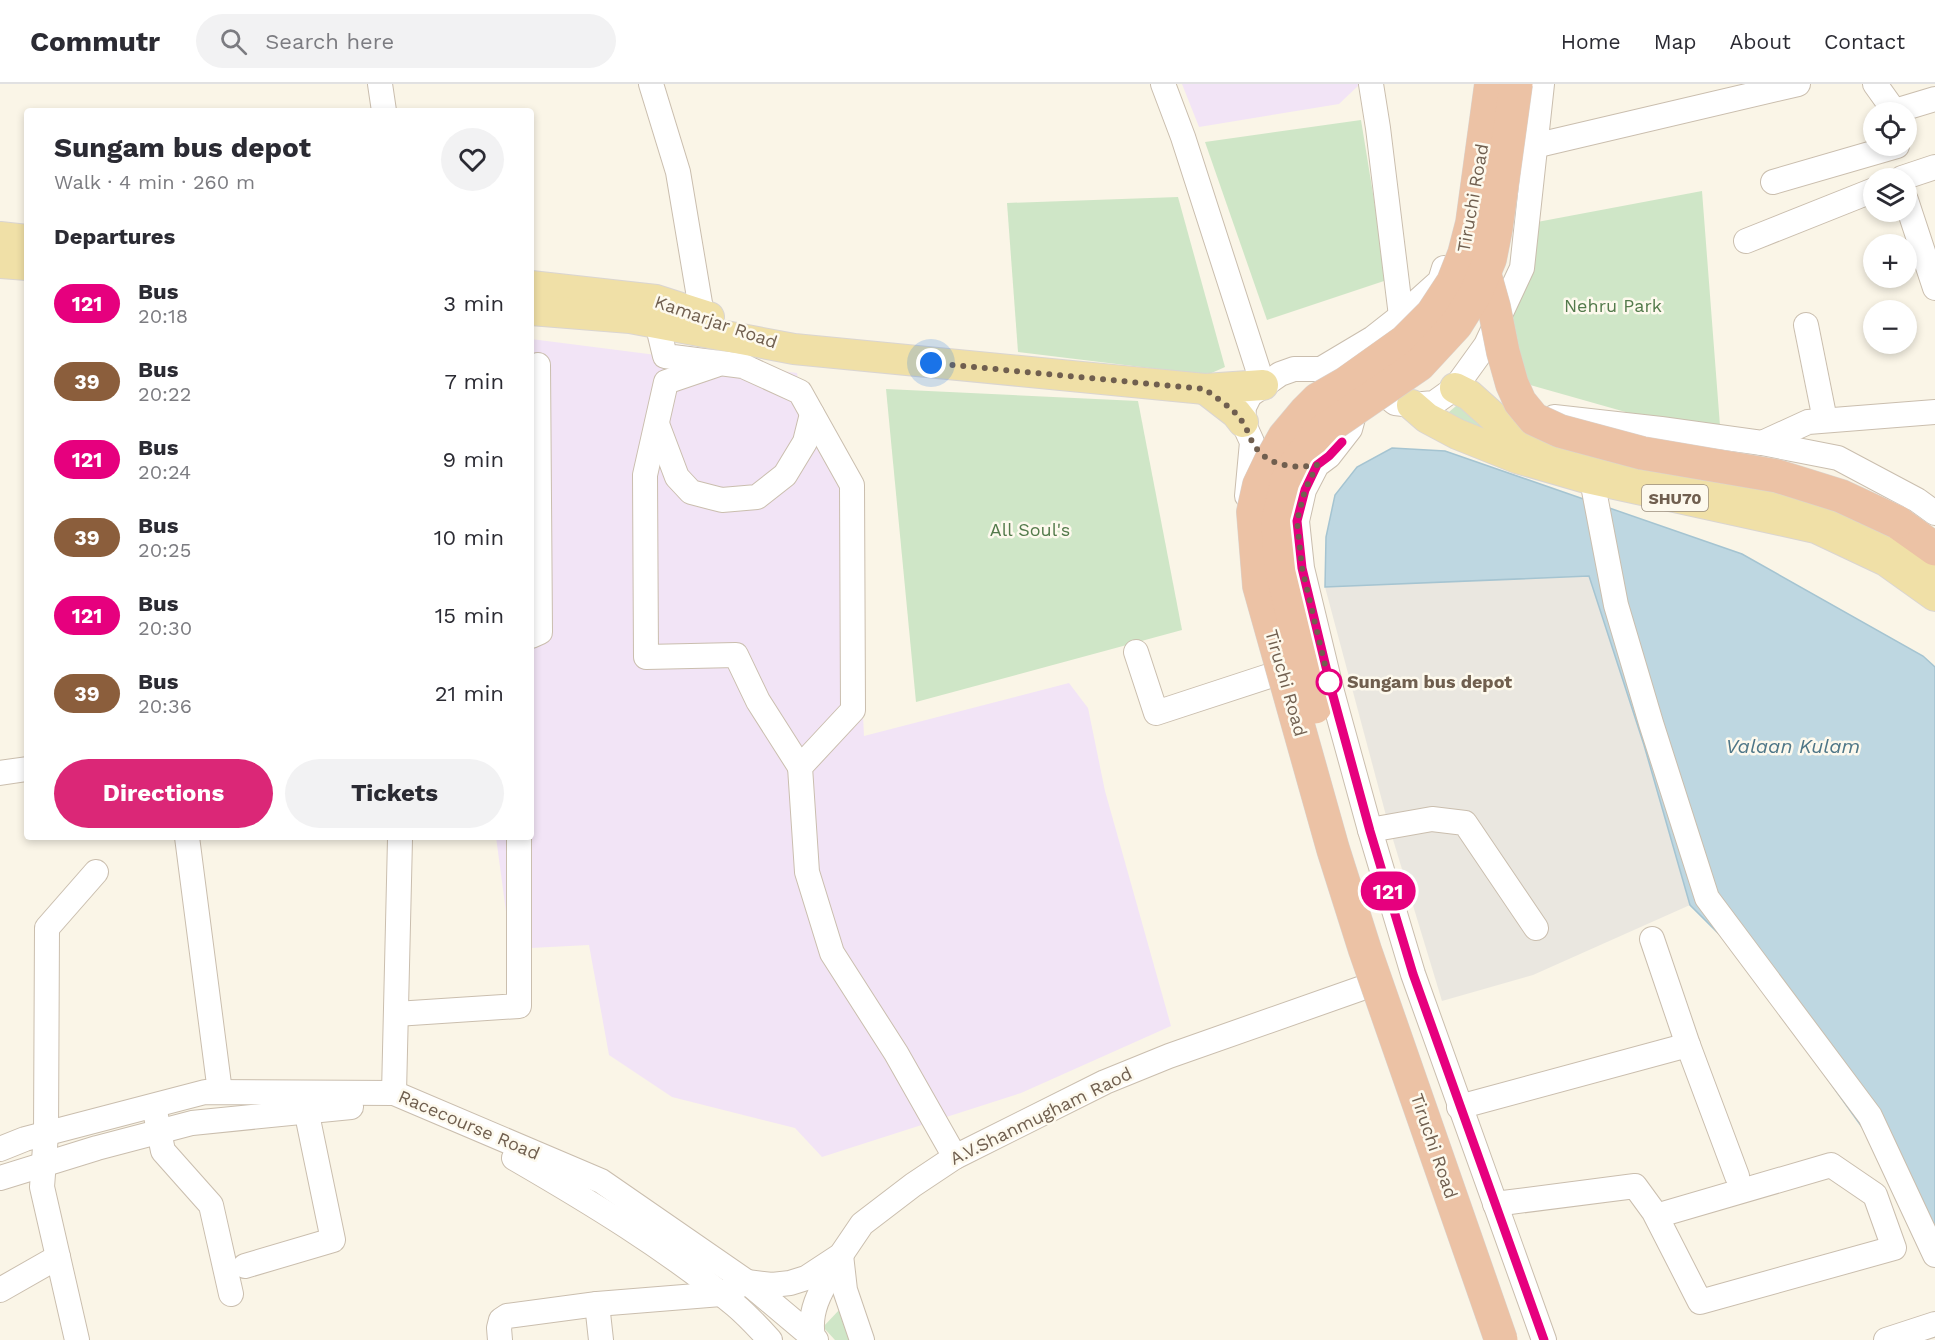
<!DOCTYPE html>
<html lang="en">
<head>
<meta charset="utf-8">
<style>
  body { margin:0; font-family:"Work Sans",sans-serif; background:#f2f2f3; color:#2b2b33; height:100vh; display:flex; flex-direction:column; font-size:22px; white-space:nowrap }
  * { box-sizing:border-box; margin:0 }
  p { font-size:20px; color:#7c7c81 }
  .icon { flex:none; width:33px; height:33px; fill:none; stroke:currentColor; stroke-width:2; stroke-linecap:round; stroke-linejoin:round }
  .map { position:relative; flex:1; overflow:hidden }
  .details { position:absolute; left:24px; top:24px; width:510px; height:732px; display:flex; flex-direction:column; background:#fff; border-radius:6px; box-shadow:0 3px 9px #0003 }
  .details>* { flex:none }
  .badge { padding:0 12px; border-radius:20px; font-size:21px; line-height:39px }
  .controls { position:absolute; left:1863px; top:18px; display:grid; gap:12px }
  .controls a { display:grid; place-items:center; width:54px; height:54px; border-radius:50%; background:#fff; box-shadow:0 3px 9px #0003; font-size:30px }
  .you { position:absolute; width:30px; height:30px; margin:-15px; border:4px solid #fff; border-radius:50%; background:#1a73e8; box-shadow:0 0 0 9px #1a73e833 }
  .map>.badge { position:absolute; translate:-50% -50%; box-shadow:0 0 0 3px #fff }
  h2 { padding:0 30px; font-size:22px; line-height:54px }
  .round { display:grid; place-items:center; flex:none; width:63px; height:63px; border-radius:32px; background:#f2f2f3 }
  .summary { display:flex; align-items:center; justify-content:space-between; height:102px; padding:0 30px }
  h1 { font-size:28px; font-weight:700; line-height:45px }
  .action { display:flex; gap:12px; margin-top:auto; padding:12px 30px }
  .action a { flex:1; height:69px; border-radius:36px; background:#db2777; color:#fff; font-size:24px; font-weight:700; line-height:69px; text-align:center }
  .action a+a { background:#f2f2f3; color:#2b2b33 }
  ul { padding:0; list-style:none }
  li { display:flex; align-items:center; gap:18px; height:78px; padding:0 30px }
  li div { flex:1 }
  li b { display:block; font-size:22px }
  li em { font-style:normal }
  li .badge { min-width:66px; font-weight:700; text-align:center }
  header { display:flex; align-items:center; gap:36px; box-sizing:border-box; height:84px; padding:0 30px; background:#fff; border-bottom:2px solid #e1e1e2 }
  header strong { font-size:28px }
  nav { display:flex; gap:33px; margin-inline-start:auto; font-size:21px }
  .search { width:420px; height:54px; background:#f2f2f3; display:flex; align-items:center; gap:15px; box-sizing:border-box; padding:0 21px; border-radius:33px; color:#7c7c81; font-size:22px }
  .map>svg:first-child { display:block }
  .industrial { fill:#eae7e0 }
  .education { fill:#f2e4f6 }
  .green { fill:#cfe6c7 }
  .water { fill:#bed7e1; stroke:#a5c4d1; stroke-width:1.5 }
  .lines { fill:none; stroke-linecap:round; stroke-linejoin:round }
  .minor-casing { stroke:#cabeae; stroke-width:26 }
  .major-casing { stroke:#dad5d1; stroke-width:32 }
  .highway-casing { stroke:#dad5d1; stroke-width:34 }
  .minor { stroke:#fff; stroke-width:24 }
  .major { stroke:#f0e0a7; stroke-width:30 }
  .highway { stroke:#ecc2a5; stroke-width:33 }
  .highway-bridge-casing { stroke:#dad5d1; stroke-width:34; stroke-linecap:butt }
  .highway-bridge { stroke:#ecc2a5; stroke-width:33 }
  .line-casing { stroke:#fff; stroke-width:14 }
  .line { stroke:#e6007e; stroke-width:9 }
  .walk { stroke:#705f4f; stroke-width:6; stroke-dasharray:0 10.8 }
  .stop-dot { fill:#fff; stroke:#e6007e; stroke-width:3 }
  .labels { text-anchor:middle; stroke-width:5; stroke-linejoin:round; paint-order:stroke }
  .shield { fill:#fdf9ed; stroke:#9a8d7e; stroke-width:1.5 }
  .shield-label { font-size:16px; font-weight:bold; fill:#705f4f }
  .street-label { font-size:18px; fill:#705f4f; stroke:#fdf9ed }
  .park-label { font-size:18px; fill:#537a4b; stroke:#fdf9ed }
  .stop-label { font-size:18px; font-weight:bold; fill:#705f4f; stroke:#fdf9ed; text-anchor:start }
  .water-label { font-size:20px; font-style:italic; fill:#4e7687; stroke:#fdf9ed }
</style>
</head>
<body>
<header>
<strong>Commutr</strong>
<div class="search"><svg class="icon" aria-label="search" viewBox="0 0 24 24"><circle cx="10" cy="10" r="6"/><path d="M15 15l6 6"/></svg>Search here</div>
<nav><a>Home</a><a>Map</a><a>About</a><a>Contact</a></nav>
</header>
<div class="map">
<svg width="1935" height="1256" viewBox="0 0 1935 1256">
  <rect width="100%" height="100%" fill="#faf5e7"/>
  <!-- industrial -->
  <path class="industrial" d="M1589,492L1644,661L1690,821L1533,891L1442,917L1388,739L1325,503Z"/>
  <!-- education -->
  <g class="education">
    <path d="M1182,0H1360L1339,20L1199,43Z"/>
    <path d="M531,255L797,289L805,340L852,401L864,652L1069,599L1088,624L1105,707L1171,942L1021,1009L822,1073L795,1044L672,1013L609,971L589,861L511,865L496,753H531Z"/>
  </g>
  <!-- green -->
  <g class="green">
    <path d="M1361,36L1387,196L1267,236L1205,58Z"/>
    <path d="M1702,107L1721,355L1498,292L1481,266L1500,230L1522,141Z"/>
    <path d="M1178,113L1225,283L1207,291L1018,268L1007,119Z"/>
    <path d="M886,305L1138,317L1182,546L916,618Z"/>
    <path d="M1463,316L1493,352L1442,334Z"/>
    <path d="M841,1224L850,1256H835L823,1243Z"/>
  </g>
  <!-- water -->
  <path class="water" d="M1392,364L1445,367L1742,470L1923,572L1935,583V1145L1735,866L1690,821L1644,661L1589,492L1325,503L1326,453L1335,411L1357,383Z"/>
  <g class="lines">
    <!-- minor casing -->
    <g class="minor-casing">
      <g id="minor">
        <path d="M380,0L384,27"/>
        <path d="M651,0L678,88L702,231"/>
        <path d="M1163,0L1183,53L1263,301"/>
        <path d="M1371,0L1378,44L1401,232"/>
        <path d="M1875,0L1895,28"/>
        <path d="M1895,27L1935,15"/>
        <path d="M1534,62L1798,0"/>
        <path d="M1902,94L1935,83"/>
        <path d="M1773,98L1897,62"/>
        <path d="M1906,116L1935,204"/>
        <path d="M1746,157L1874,106"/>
        <path d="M657,239L665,272L743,282L800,308L852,401L853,626L800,683L807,788L832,869L896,969L955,1073"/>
        <path d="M1806,241L1825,336"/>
        <path d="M716,281L666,298L645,391L646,573L736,571L758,617L800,683"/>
        <path d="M1372,297L1373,301L1395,319L1412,321L1434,319L1455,304L1486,261L1522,184L1542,0"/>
        <path d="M1351,321L1353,334L1350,345L1329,372L1317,381L1304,406L1297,437L1302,484L1332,608L1370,746L1413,890L1544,1256"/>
        <path d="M1554,333L1661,345L1762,359L1808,338L1935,328"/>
        <path d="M657,340L677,393L691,408L722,416L757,413L785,391L805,358L812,330"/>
        <path d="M1762,359L1838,374L1917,416L1935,429"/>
        <path d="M1592,396L1616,521L1651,639L1707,814L1870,1032L1935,1171"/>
        <path d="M1247,412L1252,358L1243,338L1244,323L1250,311L1280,290L1294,285H1321L1373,254L1401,232L1440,197L1444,184"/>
        <path d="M531,552L540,548L538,281"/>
        <path d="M1136,568L1156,629L1272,591"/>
        <path d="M0,689L27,685"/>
        <path d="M1370,746L1432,735L1465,739L1536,844"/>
        <path d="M187,753L220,1008"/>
        <path d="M1652,855L1688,961"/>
        <path d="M396,930L519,922V753"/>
        <path d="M394,1009L400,755"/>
        <path d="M1459,1023L1688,961L1737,1092"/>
        <path d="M156,1032L163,1067L211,1121L231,1210"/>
        <path d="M0,1065L25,1055L205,1008L394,1009L601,1097L747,1198L816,1256"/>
        <path d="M514,1074C590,1118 666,1164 735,1221C747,1231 759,1244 770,1256"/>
        <path d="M0,1094L97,1064L192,1039L351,1023"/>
        <path d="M1495,1120L1635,1102L1654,1128L1700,1218L1894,1164L1875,1111L1831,1081L1656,1132"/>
        <path d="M841,1171L845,1206L862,1256"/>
        <path d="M245,1182L333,1156L303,1011"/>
        <path d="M0,1206L58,1173"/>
        <path d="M597,1220L601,1256"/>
        <path d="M813,1253C807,1223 826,1199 840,1173"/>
        <path d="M77,1256L42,1103L46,1050L47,844L96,788"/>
        <path d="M500,1256L499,1244L501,1236L507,1232L597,1220L721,1210L747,1198L772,1201L790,1199L806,1194L841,1171L862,1140L913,1101L955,1073L1105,998L1169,972L1365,903"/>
        <path d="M1886,1256L1935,1240"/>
      </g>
    </g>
    <!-- major casing -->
    <g class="major-casing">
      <g id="major">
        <path d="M0,153L27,156"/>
        <path d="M0,179L27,181"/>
        <path d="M531,202L656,216L709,233"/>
        <path d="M531,226L630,234L794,265L1205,305"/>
        <path d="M1455,304L1469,311L1508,346L1589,372L1753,407L1807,421L1844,434L1891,455L1935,485"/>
        <path d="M1412,321L1427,334L1457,350L1517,374L1583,393L1816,444L1886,477L1935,512"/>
        <path d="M1243,338L1236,329L1205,305L1263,301"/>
      </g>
    </g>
    <!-- highway casing -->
    <g class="highway-casing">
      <path id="highway" d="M1897,438L1935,465"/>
    </g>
    <!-- minor -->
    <use href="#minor" class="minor"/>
    <!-- major -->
    <use href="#major" class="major"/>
    <!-- highway -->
    <use href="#highway" class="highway"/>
    <!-- highway-bridge casing -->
    <g class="highway-bridge-casing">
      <g id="highway-bridge">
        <path d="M1491,0L1472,139L1464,170L1453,198L1432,230L1405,257L1346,299L1318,315L1305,328L1284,353L1271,376L1259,401L1253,428L1259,502L1333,765L1365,866L1501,1256"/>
        <path d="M1485,191L1494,223L1503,268L1512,300L1520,318L1534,335L1560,347L1642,369L1777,392L1841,412L1897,438"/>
        <path d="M1315,623L1283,492L1279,464L1278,436L1287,397L1296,380L1317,351L1419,281L1456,241L1476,209L1490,175L1496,145L1516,0"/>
      </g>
    </g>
    <!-- highway-bridge -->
    <use href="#highway-bridge" class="highway-bridge"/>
  </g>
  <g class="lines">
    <!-- line casing -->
    <g class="line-casing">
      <path id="line" d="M1342,358L1329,372L1317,381L1305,406L1297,437L1302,484L1332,608L1370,747L1413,890L1544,1256"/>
    </g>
    <!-- line -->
    <use href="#line" class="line"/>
    <!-- walk -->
    <path class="walk" d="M931,279L1205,305C1217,315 1232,323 1241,336C1247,343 1249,353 1254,361C1267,382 1294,385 1317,381L1305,406L1297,437L1302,484L1329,598"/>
  </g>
  <!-- markers -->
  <circle class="stop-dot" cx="1329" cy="598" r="12"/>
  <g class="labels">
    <!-- shield labels -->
    <rect class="shield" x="1642" y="401" width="66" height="26" rx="4.5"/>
    <g class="shield-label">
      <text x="1675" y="420">SHU70</text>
    </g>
    <!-- street labels -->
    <g class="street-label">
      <text transform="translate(1473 114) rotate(-80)" y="6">Tiruchi Road</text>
      <text transform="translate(716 238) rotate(19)" y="6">Kamarjar Road</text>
      <text transform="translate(1286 599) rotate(74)" y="6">Tiruchi Road</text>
      <text transform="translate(1041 1032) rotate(-26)" y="6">A.V.Shanmugham Raod</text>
      <text transform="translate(469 1041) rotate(23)" y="6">Racecourse Road</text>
      <text transform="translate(1434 1062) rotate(71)" y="6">Tiruchi Road</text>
    </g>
    <!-- park labels -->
    <g class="park-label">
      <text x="1613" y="228">Nehru Park</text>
      <text x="1030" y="452">All Soul's</text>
    </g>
    <!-- stop labels -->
    <g class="stop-label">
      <text x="1347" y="604">Sungam bus depot</text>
    </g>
    <!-- water labels -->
    <g class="water-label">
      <text x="1793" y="669">Valaan Kulam</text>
    </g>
  </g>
</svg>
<div class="controls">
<a><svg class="icon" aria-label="locate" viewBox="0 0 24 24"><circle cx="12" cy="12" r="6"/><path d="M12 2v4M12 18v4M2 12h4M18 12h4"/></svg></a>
<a><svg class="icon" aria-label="layers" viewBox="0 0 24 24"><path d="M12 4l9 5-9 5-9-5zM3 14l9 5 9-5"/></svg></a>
<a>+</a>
<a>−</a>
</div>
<div class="you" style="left:931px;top:279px"></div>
<b class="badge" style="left:1388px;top:807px;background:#e6007e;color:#fff">121</b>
<section class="details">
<div class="summary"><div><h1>Sungam bus depot</h1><p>Walk · 4 min · 260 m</p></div><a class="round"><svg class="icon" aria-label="heart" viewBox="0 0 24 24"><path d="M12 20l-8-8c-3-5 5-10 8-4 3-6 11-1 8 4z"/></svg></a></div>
<h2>Departures</h2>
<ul>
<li><span class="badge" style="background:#e6007e;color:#fff">121</span><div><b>Bus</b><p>20:18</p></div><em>3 min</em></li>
<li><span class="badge" style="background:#8b5e3c;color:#fff">39</span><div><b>Bus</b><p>20:22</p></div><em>7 min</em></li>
<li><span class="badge" style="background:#e6007e;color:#fff">121</span><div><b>Bus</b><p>20:24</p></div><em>9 min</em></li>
<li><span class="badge" style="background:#8b5e3c;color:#fff">39</span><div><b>Bus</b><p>20:25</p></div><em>10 min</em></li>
<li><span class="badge" style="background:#e6007e;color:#fff">121</span><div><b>Bus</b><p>20:30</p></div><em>15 min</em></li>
<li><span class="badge" style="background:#8b5e3c;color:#fff">39</span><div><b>Bus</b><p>20:36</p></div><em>21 min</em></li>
</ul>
<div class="action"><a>Directions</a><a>Tickets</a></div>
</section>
</div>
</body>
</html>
